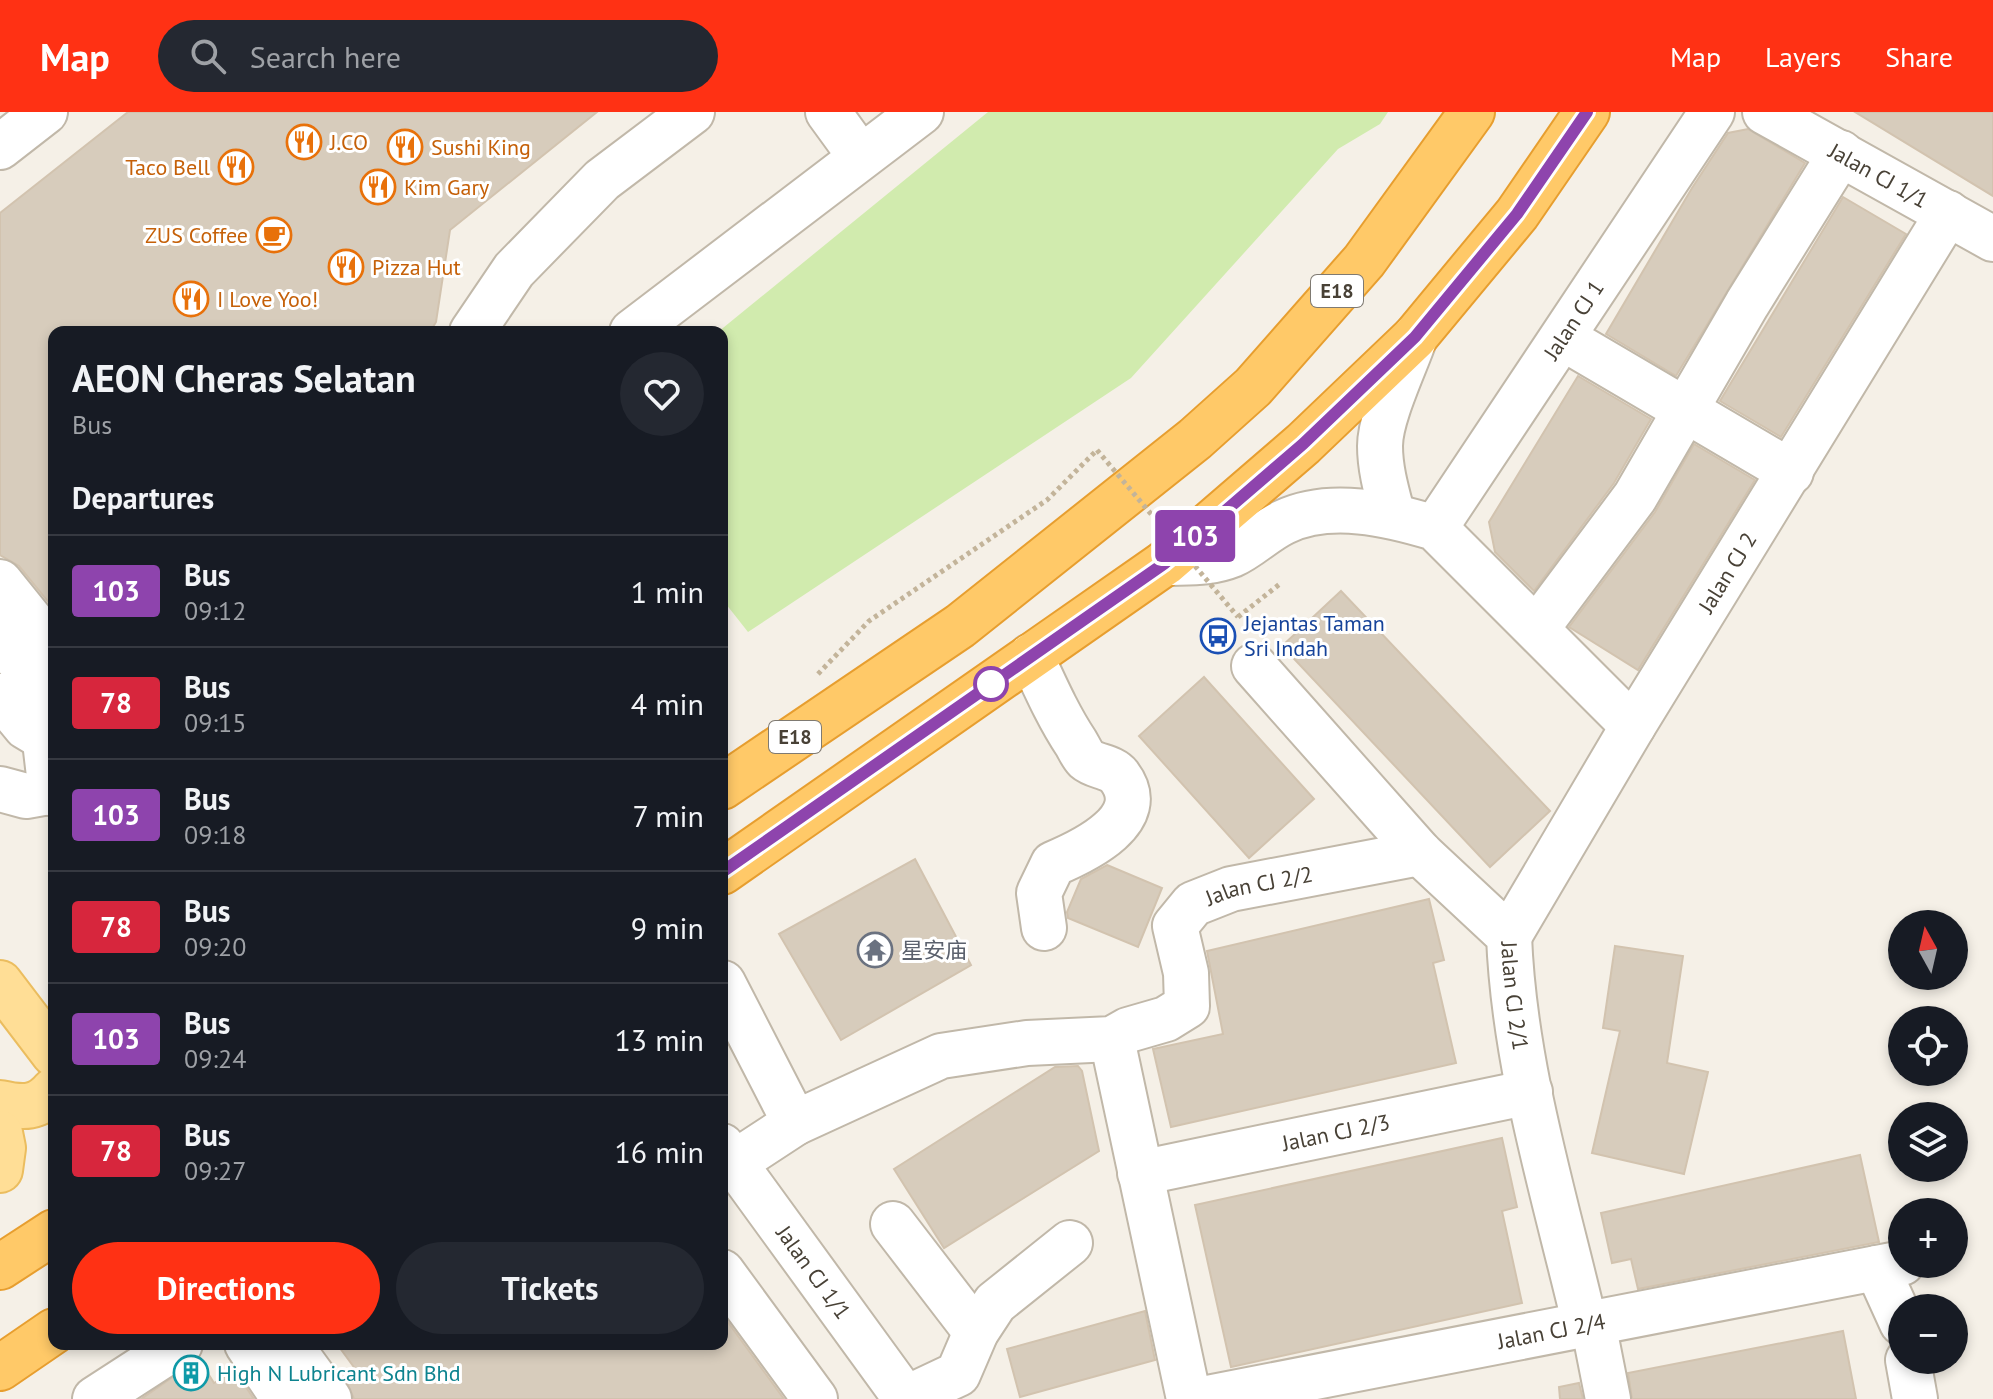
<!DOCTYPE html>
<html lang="en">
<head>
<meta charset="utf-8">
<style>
  body { margin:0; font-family:"PT Sans","Noto Sans SC",sans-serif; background:#242831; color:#f1f3f6; height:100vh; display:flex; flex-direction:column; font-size:30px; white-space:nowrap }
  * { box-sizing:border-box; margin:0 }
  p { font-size:26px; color:#9ea1a6 }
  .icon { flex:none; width:44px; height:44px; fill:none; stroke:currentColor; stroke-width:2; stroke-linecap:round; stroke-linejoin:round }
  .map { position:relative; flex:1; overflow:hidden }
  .panel { position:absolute; left:48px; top:214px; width:680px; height:1024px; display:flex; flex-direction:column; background:#171b24; border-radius:16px; box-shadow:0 4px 12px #0003 }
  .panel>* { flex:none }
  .badge { padding:0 16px; border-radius:6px; font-size:28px; line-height:52px }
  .needle { width:52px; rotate:352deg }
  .buttons { position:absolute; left:1888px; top:798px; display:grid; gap:16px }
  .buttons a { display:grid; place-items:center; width:80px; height:80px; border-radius:50%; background:#171b24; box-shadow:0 4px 12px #0003; font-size:40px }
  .map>.badge { position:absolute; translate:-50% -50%; box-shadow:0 0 0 4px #fff }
  h2 { padding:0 24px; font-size:30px; line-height:72px }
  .round { display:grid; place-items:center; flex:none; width:84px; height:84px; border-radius:42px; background:#242831 }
  .summary { display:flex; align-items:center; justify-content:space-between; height:136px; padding:0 24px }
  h1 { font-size:38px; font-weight:700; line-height:60px }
  .button { display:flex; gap:16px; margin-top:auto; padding:16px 24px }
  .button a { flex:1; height:92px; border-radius:48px; background:#ff3114; color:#fff; font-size:32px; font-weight:700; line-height:92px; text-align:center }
  .button a+a { background:#242831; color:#f1f3f6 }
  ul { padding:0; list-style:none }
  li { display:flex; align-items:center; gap:24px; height:112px; padding:0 24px; border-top:2px solid #363941 }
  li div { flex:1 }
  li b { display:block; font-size:30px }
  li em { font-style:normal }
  li .badge { min-width:88px; font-weight:700; text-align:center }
  header { display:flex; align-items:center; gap:48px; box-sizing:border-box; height:112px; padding:0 40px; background:#ff3114; color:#fff }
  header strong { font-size:38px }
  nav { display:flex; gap:44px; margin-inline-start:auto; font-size:28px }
  .search { width:560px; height:72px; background:#242831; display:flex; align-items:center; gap:20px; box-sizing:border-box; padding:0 28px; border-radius:44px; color:#9ea1a6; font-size:30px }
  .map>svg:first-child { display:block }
  .green { fill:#d1ebae }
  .building { fill:#d7ccbc; stroke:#d2c3af; stroke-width:2 }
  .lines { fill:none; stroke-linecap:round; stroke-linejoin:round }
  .minor-casing { stroke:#c1b8a9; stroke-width:48 }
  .major-casing { stroke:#ebbd5f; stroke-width:48 }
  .highway-casing { stroke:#e79e2f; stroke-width:48 }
  .path { stroke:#c3b49a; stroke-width:5; stroke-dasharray:4 4; stroke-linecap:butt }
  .minor { stroke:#fff; stroke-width:44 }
  .major { stroke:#ffde96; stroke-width:44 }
  .highway { stroke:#ffc968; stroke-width:44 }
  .path-bridge { stroke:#c3b49a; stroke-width:5; stroke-dasharray:4 4; stroke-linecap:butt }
  .line-casing { stroke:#fff; stroke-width:18 }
  .line { stroke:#8e44ad; stroke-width:12 }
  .stop-dot { fill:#fff; stroke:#8e44ad; stroke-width:4 }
  .labels { text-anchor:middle; stroke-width:6; stroke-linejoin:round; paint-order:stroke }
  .shield { fill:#fff; stroke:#7f7a72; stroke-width:2 }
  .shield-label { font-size:20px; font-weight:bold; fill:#484136 }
  .food-label { font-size:22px; fill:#c56008; stroke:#fff; text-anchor:start }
  .street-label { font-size:22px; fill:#484136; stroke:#fff }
  .transit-label { font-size:22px; fill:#164399; stroke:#fff; text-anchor:start }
  .worship-label { font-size:22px; fill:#5b616d; stroke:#fff; text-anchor:start }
  .culture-label { font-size:22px; fill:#0d838f; stroke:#fff; text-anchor:start }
</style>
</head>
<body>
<header>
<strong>Map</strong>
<div class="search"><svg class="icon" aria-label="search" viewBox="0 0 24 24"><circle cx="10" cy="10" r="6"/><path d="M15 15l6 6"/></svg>Search here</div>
<nav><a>Map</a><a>Layers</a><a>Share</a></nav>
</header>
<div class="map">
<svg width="1993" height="1287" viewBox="0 0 1993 1287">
  <rect width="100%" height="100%" fill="#f5f0e7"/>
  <!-- green -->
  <path class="green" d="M988,0H1388L1380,12L1338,37L1131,266L748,520L722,487V220H718Z"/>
  <!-- building -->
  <g class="building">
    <path d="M128,0H597L450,118L436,210L430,220H54V497L19,454L0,443V101Z"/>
    <path d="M1855,0H1993V84Z"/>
    <path d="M1748,17L1805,51L1676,264L1606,222L1692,76L1728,21Z"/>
    <path d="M1843,85L1906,122L1781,325L1720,289Z"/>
    <path d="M1578,264L1651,307L1614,371L1534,479L1495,440L1489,410Z"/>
    <path d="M1694,332L1755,368L1638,558L1569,515L1655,400Z"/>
    <path d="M1341,479L1550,699L1490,755L1282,534Z"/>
    <path d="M1204,565L1314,687L1249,746L1139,624Z"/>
    <path d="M915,747L971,853L841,928L779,822Z"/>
    <path d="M1107,753L1162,776L1138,835L1068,806L1067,800L1081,767Z"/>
    <path d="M1429,787L1444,848L1433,851L1456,951L1171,1015L1153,937L1223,922L1207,839Z"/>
    <path d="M1615,834L1683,844L1667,951L1708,960L1684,1062L1592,1041L1620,919L1603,916Z"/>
    <path d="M1078,954L1082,959L1099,1039L944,1136L894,1057L1055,955Z"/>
    <path d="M1502,1026L1517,1095L1502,1099L1522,1191L1231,1255L1195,1093Z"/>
    <path d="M1860,1043L1879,1130L1638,1177L1631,1147L1612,1151L1601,1101Z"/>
    <path d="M1145,1199L1155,1248L1020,1285L1007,1237Z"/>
    <path d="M722,1202L784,1287H354L345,1266L356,1258L337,1232H722Z"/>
    <path d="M1843,1219L1856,1287H1632L1628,1261Z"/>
    <path d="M199,1247L214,1271L235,1259L254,1287H141Z"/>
    <path d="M1579,1271L1583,1287H1560L1559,1275Z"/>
  </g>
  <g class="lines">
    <!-- minor casing -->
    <g class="minor-casing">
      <g id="minor">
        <path d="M828,0L860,44"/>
        <path id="s1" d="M1765,0L1993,127"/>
        <path d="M0,35L45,0"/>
        <path d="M472,220L514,158L602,68L692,0"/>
        <path d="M632,220L921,0"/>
        <path d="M1563,226L1791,360"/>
        <path d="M1393,404C1387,381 1380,358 1380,334C1380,305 1405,254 1415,225"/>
        <path id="s2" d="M1435,416L1712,0"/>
        <path d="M1165,451C1188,450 1210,452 1232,443C1250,435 1265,419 1284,410C1330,388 1389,402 1435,416L1633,614"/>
        <path d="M0,470L54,537"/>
        <path d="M1537,516L1635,385L1747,192L1841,41"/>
        <path d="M0,526L43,578L47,609L46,638L51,681"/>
        <path d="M1031,544C1045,574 1058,604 1076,631C1079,636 1082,643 1086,647C1095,655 1111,654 1119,664C1152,707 1084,739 1053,752L1039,781L1044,816"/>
        <path id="s3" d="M1254,554L1420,741L1509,824C1514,955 1555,1085 1585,1213"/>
        <path d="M0,584L26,615L46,627L54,622"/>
        <path d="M0,677L26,684L54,679"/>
        <path id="s4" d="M1509,824L1633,614L1948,101"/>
        <path d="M723,871L795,1011L734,1051"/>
        <path d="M1112,927L1189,1287"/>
        <path id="s5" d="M795,1011L941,944L1027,931L1112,927L1128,918L1166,907L1187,894L1186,861L1175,814L1193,792L1231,777L1420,741"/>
        <path id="s6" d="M722,1034L906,1287"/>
        <path id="s7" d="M1140,1061L1530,980"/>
        <path d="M893,1112L976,1220"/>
        <path d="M1877,1156L1902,1211"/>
        <path d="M722,1160L815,1287"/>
        <path d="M1593,1211L1608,1287"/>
        <path d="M247,1232L284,1287"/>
        <path d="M289,1232L329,1287"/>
        <path d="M1908,1248L1915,1287"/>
        <path d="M95,1287L180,1232"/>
        <path d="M905,1287L958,1262L976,1220L995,1191L1070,1131"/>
        <path id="s8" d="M1202,1287L1902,1151"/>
      </g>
    </g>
    <!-- major casing -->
    <g class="major-casing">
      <g id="major">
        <path d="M0,871L54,942"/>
        <path d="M0,991C23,996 38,997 54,978"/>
        <path d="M0,1021L3,1036L0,1058"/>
      </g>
    </g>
    <!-- highway casing -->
    <g class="highway-casing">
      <g id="highway">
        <path d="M722,675L960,514L1195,327L1253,275L1364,149L1472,0"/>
        <path d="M722,760L1165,451L1303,332L1415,225L1517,102L1587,0"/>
        <path d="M0,1155L54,1120"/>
        <path d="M0,1256L54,1219"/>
      </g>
    </g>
    <!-- path -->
    <g class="path">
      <path d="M1238,505L1281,471"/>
      <path d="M818,562L869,509L1047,388L1097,338"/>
    </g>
    <!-- minor -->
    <use href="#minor" class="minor"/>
    <!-- major -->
    <use href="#major" class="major"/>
    <!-- highway -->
    <use href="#highway" class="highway"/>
    <!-- path-bridge -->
    <path class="path-bridge" d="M1097,338L1238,505"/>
  </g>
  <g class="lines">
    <!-- line casing -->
    <g class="line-casing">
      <path id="line" d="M722,760L1165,451L1303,332L1415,225L1517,102L1587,0"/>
    </g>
    <!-- line -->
    <use href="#line" class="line"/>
  </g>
  <!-- icons -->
  <defs>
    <g id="restaurant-ring" transform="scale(1.8)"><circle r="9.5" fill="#fff" stroke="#e8710a" stroke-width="1.5"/><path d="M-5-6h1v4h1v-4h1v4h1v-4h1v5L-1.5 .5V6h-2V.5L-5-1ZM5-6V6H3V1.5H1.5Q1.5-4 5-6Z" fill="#e8710a"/></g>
    <g id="cafe-ring" transform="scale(1.8)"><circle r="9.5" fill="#fff" stroke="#e8710a" stroke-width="1.5"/><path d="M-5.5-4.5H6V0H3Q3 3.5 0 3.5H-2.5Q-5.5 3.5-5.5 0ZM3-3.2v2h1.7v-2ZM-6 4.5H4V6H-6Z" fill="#e8710a"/></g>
    <g id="bus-ring" transform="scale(1.8)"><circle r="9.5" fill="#fff" stroke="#1a4fb4" stroke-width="1.5"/><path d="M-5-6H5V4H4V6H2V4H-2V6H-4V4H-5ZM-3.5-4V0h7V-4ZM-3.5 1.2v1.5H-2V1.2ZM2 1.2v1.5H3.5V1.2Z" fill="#1a4fb4"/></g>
    <g id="temple-ring" transform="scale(1.8)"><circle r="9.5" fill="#fff" stroke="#6b7280" stroke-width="1.5"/><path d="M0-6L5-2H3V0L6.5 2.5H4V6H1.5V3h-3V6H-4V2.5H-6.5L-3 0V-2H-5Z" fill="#6b7280"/></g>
    <g id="building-ring" transform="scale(1.8)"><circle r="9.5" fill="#fff" stroke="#0f9aa8" stroke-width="1.5"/><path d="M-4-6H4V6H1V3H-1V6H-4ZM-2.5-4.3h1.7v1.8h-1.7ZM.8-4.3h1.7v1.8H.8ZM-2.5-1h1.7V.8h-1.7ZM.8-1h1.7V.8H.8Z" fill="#0f9aa8"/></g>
  </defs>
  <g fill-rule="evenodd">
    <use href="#restaurant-ring" x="304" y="30"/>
    <use href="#restaurant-ring" x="405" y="35"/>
    <use href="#restaurant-ring" x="236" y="55"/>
    <use href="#restaurant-ring" x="378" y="75"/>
    <use href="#cafe-ring" x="274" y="123"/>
    <use href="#restaurant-ring" x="346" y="155"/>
    <use href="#restaurant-ring" x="191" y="187"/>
    <use href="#bus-ring" x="1218" y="524"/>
    <use href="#temple-ring" x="875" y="838"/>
    <use href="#building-ring" x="191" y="1261"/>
  </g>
  <!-- markers -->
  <circle class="stop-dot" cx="991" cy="572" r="16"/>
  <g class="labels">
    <!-- shield labels -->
    <g class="shield">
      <rect x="1311" y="163" width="52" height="32" rx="6"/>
      <rect x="769" y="609" width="52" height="32" rx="6"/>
    </g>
    <g class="shield-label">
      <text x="1337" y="186">E18</text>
      <text x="795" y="632">E18</text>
    </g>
    <!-- food labels -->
    <g class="food-label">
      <text x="330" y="38">J.CO</text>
      <text x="431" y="43">Sushi King</text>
      <text x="210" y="63" text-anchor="end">Taco Bell</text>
      <text x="404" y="83">Kim Gary</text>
      <text x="248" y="131" text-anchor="end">ZUS Coffee</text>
      <text x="372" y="163">Pizza Hut</text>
      <text x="217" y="195">I Love Yoo!</text>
    </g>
    <!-- street labels -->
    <g class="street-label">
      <text dy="8" stroke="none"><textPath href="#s1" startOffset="130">Jalan CJ 1/1</textPath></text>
      <text dy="8" stroke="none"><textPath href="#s2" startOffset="250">Jalan CJ 1</textPath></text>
      <text dy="8" stroke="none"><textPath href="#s4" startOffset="424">Jalan CJ 2</textPath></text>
      <text dy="8" stroke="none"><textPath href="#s5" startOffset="594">Jalan CJ 2/2</textPath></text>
      <text dy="8" stroke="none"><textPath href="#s3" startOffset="432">Jalan CJ 2/1</textPath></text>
      <text dy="8" stroke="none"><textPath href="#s7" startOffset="200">Jalan CJ 2/3</textPath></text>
      <text dy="8" stroke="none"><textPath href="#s6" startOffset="156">Jalan CJ 1/1</textPath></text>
      <text dy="8" stroke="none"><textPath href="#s8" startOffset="356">Jalan CJ 2/4</textPath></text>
    </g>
    <!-- transit labels -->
    <g class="transit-label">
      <text x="1244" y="519">Jejantas Taman<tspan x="1244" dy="25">Sri Indah</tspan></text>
    </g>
    <!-- worship labels -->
    <g class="worship-label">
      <text x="901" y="846">星安庙</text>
    </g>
    <!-- culture labels -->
    <g class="culture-label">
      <text x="217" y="1269">High N Lubricant Sdn Bhd</text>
    </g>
  </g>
</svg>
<div class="buttons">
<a><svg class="needle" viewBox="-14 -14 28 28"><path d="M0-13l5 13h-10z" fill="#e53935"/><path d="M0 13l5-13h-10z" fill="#9ea1a6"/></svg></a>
<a><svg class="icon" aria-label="locate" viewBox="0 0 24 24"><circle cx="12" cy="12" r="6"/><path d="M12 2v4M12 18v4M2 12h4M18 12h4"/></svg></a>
<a><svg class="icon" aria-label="layers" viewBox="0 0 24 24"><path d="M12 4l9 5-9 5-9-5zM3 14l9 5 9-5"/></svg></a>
<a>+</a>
<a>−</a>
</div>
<b class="badge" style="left:1195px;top:424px;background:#8e44ad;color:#fff">103</b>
<section class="panel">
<div class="summary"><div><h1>AEON Cheras Selatan</h1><p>Bus</p></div><a class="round"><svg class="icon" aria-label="heart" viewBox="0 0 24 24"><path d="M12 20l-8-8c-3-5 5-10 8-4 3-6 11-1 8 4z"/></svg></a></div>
<h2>Departures</h2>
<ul>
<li><span class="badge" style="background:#8e44ad;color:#fff">103</span><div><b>Bus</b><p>09:12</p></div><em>1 min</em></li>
<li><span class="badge" style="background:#d7263d;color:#fff">78</span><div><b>Bus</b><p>09:15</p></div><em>4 min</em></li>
<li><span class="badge" style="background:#8e44ad;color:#fff">103</span><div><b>Bus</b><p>09:18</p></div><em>7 min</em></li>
<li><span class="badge" style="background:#d7263d;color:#fff">78</span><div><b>Bus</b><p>09:20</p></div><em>9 min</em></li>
<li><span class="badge" style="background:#8e44ad;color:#fff">103</span><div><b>Bus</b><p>09:24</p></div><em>13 min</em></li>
<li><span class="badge" style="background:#d7263d;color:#fff">78</span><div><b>Bus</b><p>09:27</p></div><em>16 min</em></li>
</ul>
<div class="button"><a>Directions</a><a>Tickets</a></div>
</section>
</div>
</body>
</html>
